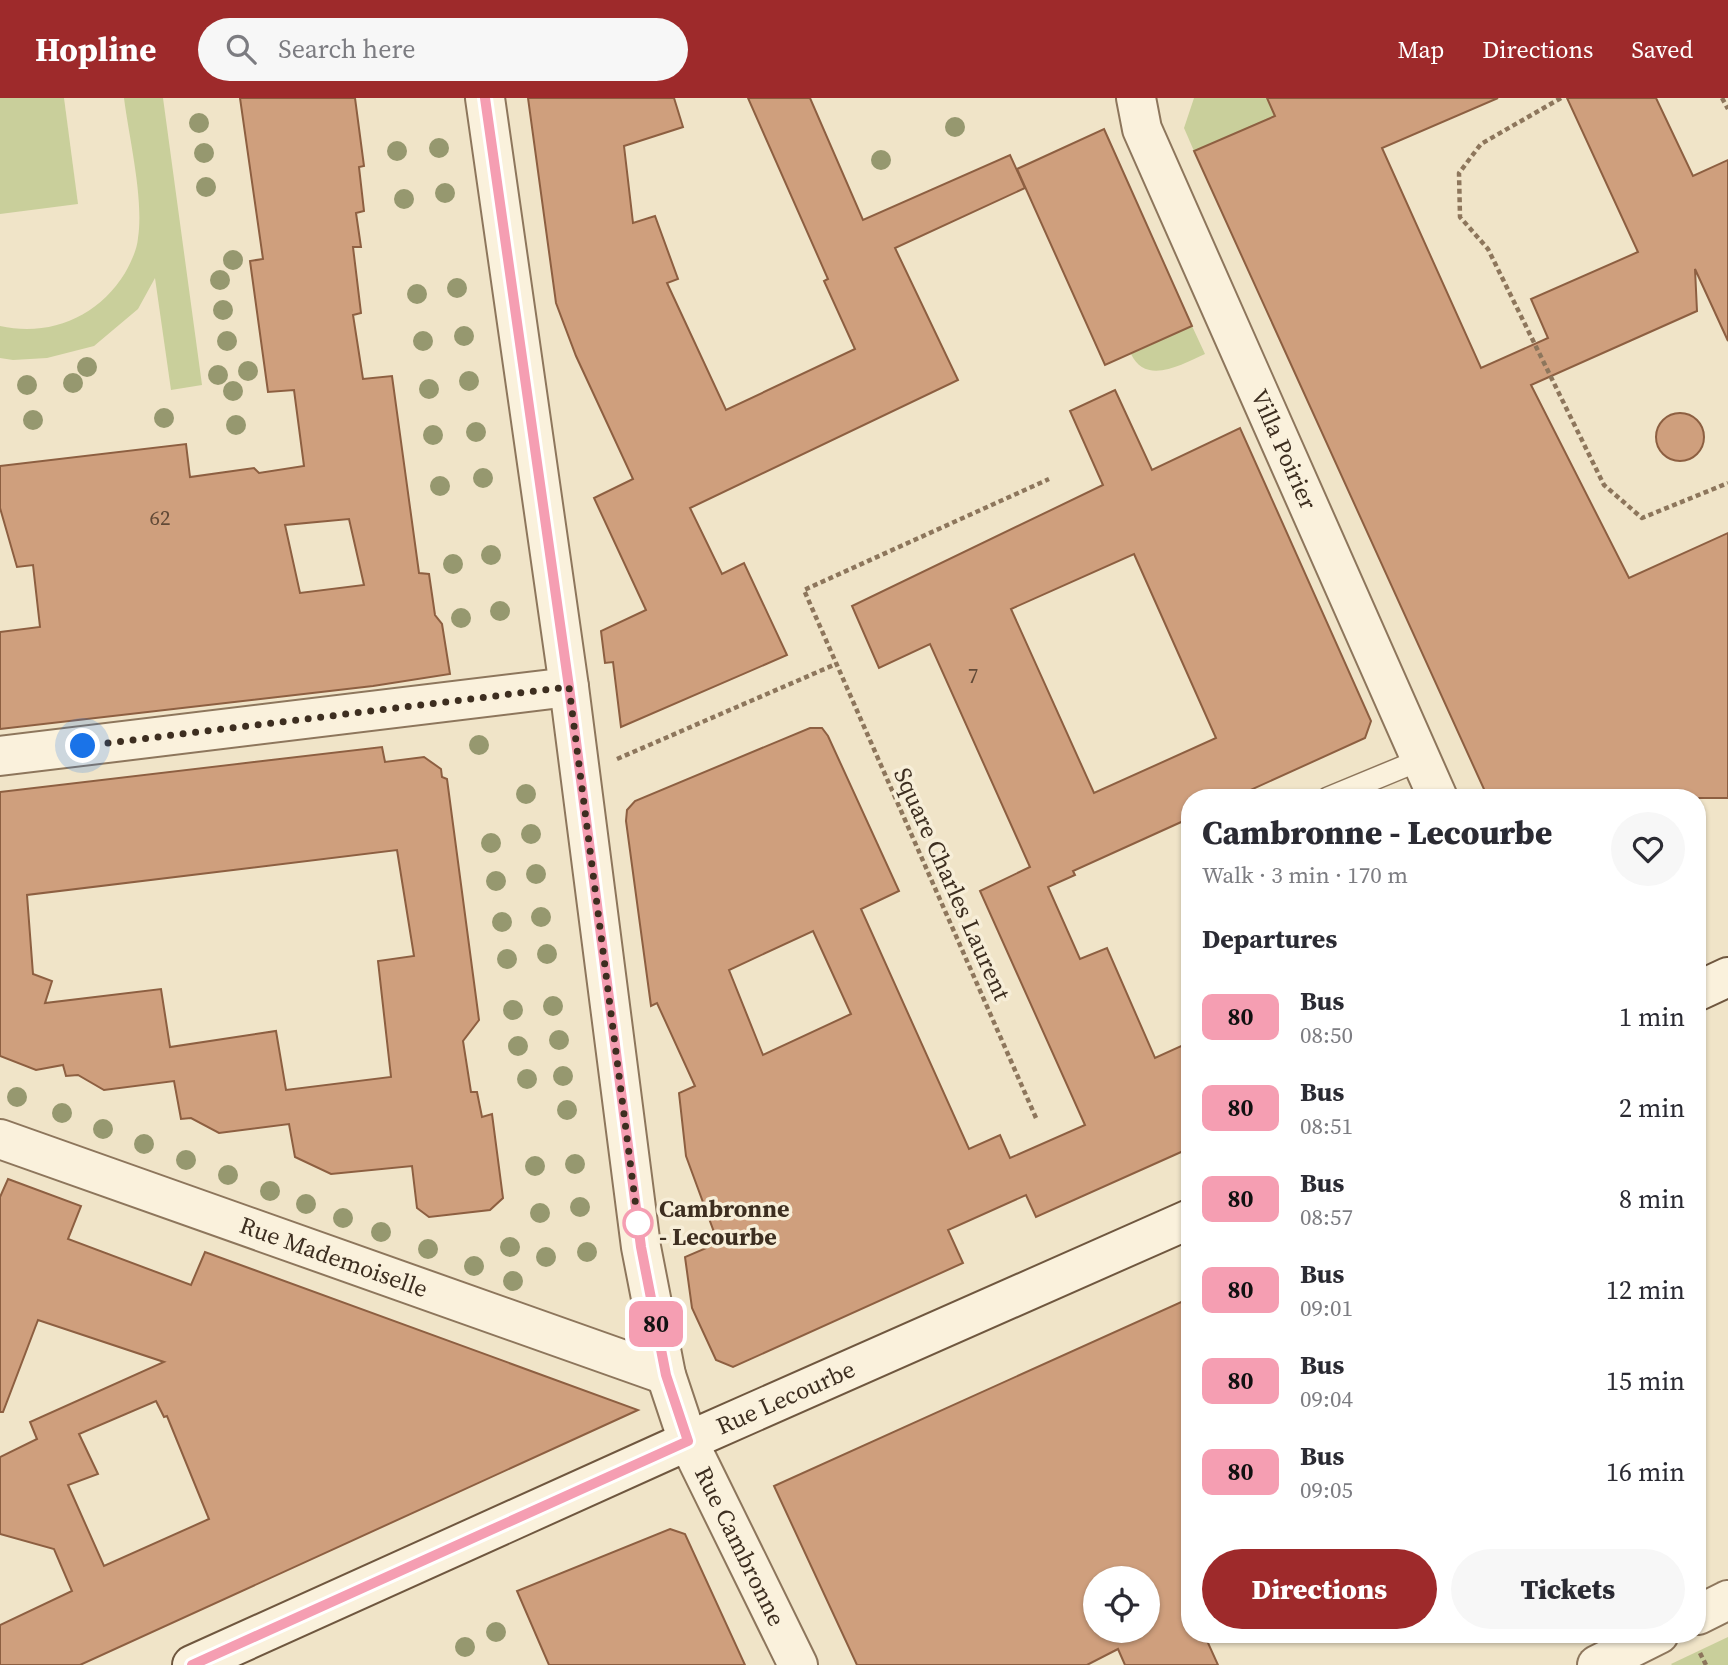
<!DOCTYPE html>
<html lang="en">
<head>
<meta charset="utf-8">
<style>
  body { margin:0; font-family:"Source Serif 4",serif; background:#f7f7f7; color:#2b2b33; height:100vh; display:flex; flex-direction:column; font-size:26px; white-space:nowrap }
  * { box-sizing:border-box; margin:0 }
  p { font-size:23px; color:#7c7c81 }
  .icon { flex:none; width:38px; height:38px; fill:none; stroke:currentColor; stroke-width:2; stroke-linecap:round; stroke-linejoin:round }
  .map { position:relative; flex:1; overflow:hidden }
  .sheet { position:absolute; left:1181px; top:691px; width:525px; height:854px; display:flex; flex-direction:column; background:#fff; border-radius:28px; box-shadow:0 2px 5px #0004 }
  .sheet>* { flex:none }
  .badge { padding:0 14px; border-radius:10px; font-size:24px; line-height:46px }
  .controls { position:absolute; left:1083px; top:1468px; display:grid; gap:14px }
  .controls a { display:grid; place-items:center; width:77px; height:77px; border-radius:50%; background:#fff; box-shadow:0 2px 5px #0004; font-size:35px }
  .you { position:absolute; width:35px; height:35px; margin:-18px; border:5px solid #fff; border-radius:50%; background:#1a73e8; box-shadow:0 0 0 10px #1a73e833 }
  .map>.badge { position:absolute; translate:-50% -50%; box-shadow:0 0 0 4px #fff }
  h2 { padding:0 21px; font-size:26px; line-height:63px }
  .round { display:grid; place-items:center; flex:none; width:74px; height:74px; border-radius:37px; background:#f7f7f7 }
  .head { display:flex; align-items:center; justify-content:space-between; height:119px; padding:0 21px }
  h1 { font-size:33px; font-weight:800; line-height:52px }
  .action { display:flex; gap:14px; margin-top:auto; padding:14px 21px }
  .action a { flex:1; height:80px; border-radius:42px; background:#9e2a2b; color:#fff; font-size:28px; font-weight:800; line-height:80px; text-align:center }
  .action a+a { background:#f7f7f7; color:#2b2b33 }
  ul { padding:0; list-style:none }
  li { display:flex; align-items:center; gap:21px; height:91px; padding:0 21px }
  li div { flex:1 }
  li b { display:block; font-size:26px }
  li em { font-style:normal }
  li .badge { min-width:77px; font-weight:700; text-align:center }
  header { display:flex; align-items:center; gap:42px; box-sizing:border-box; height:98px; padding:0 35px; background:#9e2a2b; color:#fff }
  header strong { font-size:33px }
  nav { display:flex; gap:38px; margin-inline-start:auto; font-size:24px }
  .search { width:490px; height:63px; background:#f7f7f7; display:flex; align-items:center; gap:18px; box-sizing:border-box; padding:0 24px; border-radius:38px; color:#7c7c81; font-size:26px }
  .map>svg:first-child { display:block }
  .green { fill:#c9cf9b }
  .building { fill:#cf9f7d; stroke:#8d5f41; stroke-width:2; fill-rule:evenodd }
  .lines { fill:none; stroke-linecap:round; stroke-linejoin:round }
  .service-casing { stroke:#8d765c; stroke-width:24 }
  .minor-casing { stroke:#8d765c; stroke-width:42 }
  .tertiary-casing { stroke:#8d765c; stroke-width:42 }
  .secondary-casing { stroke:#6f573f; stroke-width:42 }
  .path { stroke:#8d765c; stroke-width:4.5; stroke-dasharray:5 3.5; stroke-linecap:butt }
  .service { stroke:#faf1dc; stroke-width:21 }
  .minor { stroke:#faf1dc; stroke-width:38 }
  .tertiary { stroke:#faf1dc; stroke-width:38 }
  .secondary { stroke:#faf1dc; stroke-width:38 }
  .tree { fill:#96986f }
  .line-casing { stroke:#fff; stroke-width:16 }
  .line { stroke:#f59eb2; stroke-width:10 }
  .walk { stroke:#3d2e20; stroke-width:7; stroke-dasharray:0 12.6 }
  .stop-dot { fill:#fff; stroke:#f59eb2; stroke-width:3.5 }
  .labels { text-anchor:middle; stroke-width:7; stroke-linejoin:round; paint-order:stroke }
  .number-label { font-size:21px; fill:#624a37 }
  .street-label { font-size:24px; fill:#3d2e20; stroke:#f7eed8 }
  .stop-label { font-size:24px; font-weight:bold; fill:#3d2e20; stroke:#f7eed8; text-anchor:start }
</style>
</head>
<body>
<header>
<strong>Hopline</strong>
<div class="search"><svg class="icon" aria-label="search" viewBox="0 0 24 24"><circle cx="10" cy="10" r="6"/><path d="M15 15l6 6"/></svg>Search here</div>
<nav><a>Map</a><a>Directions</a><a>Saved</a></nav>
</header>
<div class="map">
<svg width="1728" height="1567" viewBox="0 0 1728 1567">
  <rect width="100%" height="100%" fill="#f0e4c8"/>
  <!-- green -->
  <g class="green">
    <path d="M0,0H64L78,106L0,116Z"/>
    <path d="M124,0H163L202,287L171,292L155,180L138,211L94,248L47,260L13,262L0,260V228C50,239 98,219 125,175C131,164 137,152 138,140C144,101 129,40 124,0Z"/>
    <path d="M1194,0H1267L1275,18L1194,53L1184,30Z"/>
    <path d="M1192,228L1205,256C1182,266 1146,288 1131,256Z"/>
    <path d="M1728,1539V1567H1672L1671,1566Z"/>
  </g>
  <!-- building -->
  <g class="building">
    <path d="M240,0H355L364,68L359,69L364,113L356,115L361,149H353L361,215L353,217L363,281L392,278L419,475L429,476L435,517L442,526L450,576L373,588L0,631V534L40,529L33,467L17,469L0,410V368L186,346L190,379L254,370L259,375L304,368L294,292L268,294L250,163L263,161ZM349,421L364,487L300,495L285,427Z"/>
    <path d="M528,0H674L683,29L624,48L633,125L655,118L678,181L667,185L726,312L855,251L824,183L828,181L748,0H810L863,122L1010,57L1025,90L895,150L958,282L690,410L722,476L744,465L787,557L621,629L613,564L605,565L601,533L646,512L594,400L633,381L576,258L556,205Z"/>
    <path d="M1267,0H1498L1382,50L1481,270L1548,240L1531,201L1638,154L1567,0H1656L1693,78L1728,62V243L1695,171L1697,213L1531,287L1629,480L1728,435V700H1488L1194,53L1275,18Z"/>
    <path d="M1104,31L1192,228L1105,267L1017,71Z"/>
    <path d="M1115,292L1152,372L1240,330L1371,623L1365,640L1233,700H1190V720L1073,773L1075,777L1048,789L1080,861L1107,850L1155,960L1190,944V1050L1036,1119L1026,1097L948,1132L963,1165L733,1269L716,1262L692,1210L685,1159L718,1145L686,1058L679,995L695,988L657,905L651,908L626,723L627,712L635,703L810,630H822L828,638L899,793L861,811L969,1051L1000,1037L1010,1060L1085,1027L980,793L1030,769L930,546L879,570L852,508L1103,387L1070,313ZM1134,456L1216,640L1094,695L1011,511ZM813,833L851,916L763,957L729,872Z"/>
    <circle cx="1680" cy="339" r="24"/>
    <path d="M382,649L385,664L424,659L441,671L442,679L447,681L479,922L463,943L471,994H477L482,1019L492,1016L503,1100L490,1112L429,1119L417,1110L412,1068L331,1076L295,1059L289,1026L219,1035L191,1020L181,1021L174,983L104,992L78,977L66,978L63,967L36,972L0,958V694ZM397,752L414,858L378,863L391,979L286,992L276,933L170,949L161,891L45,905L52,883L33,876L27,797Z"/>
    <path d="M8,1081L81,1108L68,1141L191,1187L205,1154L638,1312L80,1567H0V1527L72,1493L54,1451L0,1436V1359L37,1341L30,1324L164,1264L38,1222L3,1314H0V1099ZM156,1303L164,1319L167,1318L209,1421L104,1468L68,1387L98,1376L79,1336Z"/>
    <path d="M1190,1200V1536H1204L1218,1567H1125L1118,1551L1087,1567H857L774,1388ZM1096,1480H1148V1533H1096Z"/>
    <path d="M670,1431L685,1436L745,1567H549L517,1493Z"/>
  </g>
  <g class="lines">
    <!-- service casing -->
    <g class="service-casing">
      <path id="service" d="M1328,700L1420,662"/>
    </g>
    <!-- minor casing -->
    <g class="minor-casing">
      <g id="minor">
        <path id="s1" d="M1136,0L1142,31L1438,700"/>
        <path d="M0,658L569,589"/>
        <path id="s2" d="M0,1041L666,1277"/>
        <path d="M1698,1517L1728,1502"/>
        <path d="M1597,1567L1659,1536"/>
      </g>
    </g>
    <!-- tertiary casing -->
    <g class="tertiary-casing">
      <g id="tertiary">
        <path id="s3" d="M485,0L569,589L641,1149L666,1277L688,1343L798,1567"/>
      </g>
    </g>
    <!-- secondary casing -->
    <g class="secondary-casing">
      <g id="secondary">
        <path d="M1698,893L1728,879"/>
        <path id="s4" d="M192,1567L688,1343L1190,1121"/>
      </g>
    </g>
    <!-- path -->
    <g class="path">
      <path d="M1561,0L1481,46L1459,75L1460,119L1488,151L1604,387L1642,420L1728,385"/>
      <path d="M1722,0L1728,11"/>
      <path d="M617,661L836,566"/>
      <path d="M1036,1020L804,492L1049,381"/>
      <path d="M1700,1555L1706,1567"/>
    </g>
    <!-- service -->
    <use href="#service" class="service"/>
    <!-- minor -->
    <use href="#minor" class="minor"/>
    <!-- tertiary -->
    <use href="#tertiary" class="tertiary"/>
    <!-- secondary -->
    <use href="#secondary" class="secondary"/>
  </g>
  <!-- trees -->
  <g class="tree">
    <circle cx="199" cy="25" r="10"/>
    <circle cx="955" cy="29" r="10"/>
    <circle cx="439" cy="50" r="10"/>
    <circle cx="397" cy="53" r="10"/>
    <circle cx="204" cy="55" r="10"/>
    <circle cx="881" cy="62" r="10"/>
    <circle cx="206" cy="89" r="10"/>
    <circle cx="445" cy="95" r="10"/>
    <circle cx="404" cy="101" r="10"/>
    <circle cx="233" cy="162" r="10"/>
    <circle cx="220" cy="182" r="10"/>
    <circle cx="457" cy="190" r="10"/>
    <circle cx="417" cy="196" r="10"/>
    <circle cx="223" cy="212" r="10"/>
    <circle cx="464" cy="238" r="10"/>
    <circle cx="227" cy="243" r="10"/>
    <circle cx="423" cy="243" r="10"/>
    <circle cx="87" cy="269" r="10"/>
    <circle cx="248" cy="273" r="10"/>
    <circle cx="218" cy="277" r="10"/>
    <circle cx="469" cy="283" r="10"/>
    <circle cx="73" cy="285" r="10"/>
    <circle cx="27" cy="287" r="10"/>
    <circle cx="429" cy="291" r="10"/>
    <circle cx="233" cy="293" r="10"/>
    <circle cx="164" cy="320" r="10"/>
    <circle cx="33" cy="322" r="10"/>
    <circle cx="236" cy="327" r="10"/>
    <circle cx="476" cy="334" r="10"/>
    <circle cx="433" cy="337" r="10"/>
    <circle cx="483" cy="380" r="10"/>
    <circle cx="440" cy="388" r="10"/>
    <circle cx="491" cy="457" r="10"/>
    <circle cx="453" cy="466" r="10"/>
    <circle cx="500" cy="513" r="10"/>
    <circle cx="461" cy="520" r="10"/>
    <circle cx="479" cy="647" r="10"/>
    <circle cx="526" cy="696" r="10"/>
    <circle cx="531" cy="736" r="10"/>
    <circle cx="491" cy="745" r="10"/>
    <circle cx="536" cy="776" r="10"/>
    <circle cx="496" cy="783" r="10"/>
    <circle cx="541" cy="819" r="10"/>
    <circle cx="502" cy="824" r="10"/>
    <circle cx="547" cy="856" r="10"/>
    <circle cx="507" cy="861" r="10"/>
    <circle cx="553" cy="908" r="10"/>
    <circle cx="513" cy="912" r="10"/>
    <circle cx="559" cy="942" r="10"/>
    <circle cx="518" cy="948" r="10"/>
    <circle cx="563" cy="978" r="10"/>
    <circle cx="527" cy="981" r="10"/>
    <circle cx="17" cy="999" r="10"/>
    <circle cx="567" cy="1012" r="10"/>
    <circle cx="62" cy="1015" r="10"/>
    <circle cx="103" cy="1031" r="10"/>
    <circle cx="144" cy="1046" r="10"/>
    <circle cx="186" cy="1062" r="10"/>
    <circle cx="575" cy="1066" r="10"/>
    <circle cx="535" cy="1068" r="10"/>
    <circle cx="228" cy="1077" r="10"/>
    <circle cx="270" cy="1093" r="10"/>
    <circle cx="306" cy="1106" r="10"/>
    <circle cx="580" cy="1109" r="10"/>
    <circle cx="540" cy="1115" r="10"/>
    <circle cx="343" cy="1120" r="10"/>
    <circle cx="381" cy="1134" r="10"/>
    <circle cx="510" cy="1149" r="10"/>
    <circle cx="428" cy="1151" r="10"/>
    <circle cx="587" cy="1154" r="10"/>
    <circle cx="546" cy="1159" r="10"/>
    <circle cx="474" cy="1168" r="10"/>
    <circle cx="513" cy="1183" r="10"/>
    <circle cx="496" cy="1534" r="10"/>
    <circle cx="465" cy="1549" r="10"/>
  </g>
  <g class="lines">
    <!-- line casing -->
    <g class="line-casing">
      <path id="line" d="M192,1567L688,1343L666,1277L641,1149L569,589L485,0"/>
    </g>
    <!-- line -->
    <use href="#line" class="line"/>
    <!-- walk -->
    <path class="walk" d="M83,648L569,589L638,1125"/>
  </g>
  <!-- markers -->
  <circle class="stop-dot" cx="638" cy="1125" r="14"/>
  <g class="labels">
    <!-- number labels -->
    <g class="number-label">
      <text x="160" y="427">62</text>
      <text x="973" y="585">7</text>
    </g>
    <!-- street labels -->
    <g class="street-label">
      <text dy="8" stroke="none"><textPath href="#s1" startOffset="382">Villa Poirier</textPath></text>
      <text transform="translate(952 786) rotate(66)" y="8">Square Charles Laurent</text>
      <text dy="8" stroke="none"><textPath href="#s2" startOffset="354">Rue Mademoiselle</textPath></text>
      <text dy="8" stroke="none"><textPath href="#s4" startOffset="651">Rue Lecourbe</textPath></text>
      <text dy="8" stroke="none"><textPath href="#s3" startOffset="1477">Rue Cambronne</textPath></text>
    </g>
    <!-- stop labels -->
    <g class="stop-label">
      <text x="659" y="1119">Cambronne<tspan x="659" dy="28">- Lecourbe</tspan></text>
    </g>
  </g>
</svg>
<div class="controls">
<a><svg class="icon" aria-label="locate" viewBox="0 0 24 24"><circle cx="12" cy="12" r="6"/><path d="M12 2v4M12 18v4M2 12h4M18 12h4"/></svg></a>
</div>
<div class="you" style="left:83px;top:648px"></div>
<b class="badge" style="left:656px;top:1226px;background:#f59eb2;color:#111">80</b>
<section class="sheet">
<div class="head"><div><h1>Cambronne - Lecourbe</h1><p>Walk · 3 min · 170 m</p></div><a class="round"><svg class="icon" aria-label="heart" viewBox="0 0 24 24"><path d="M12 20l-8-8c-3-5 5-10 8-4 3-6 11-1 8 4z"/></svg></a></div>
<h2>Departures</h2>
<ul>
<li><span class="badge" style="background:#f59eb2;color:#111">80</span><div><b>Bus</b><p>08:50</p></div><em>1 min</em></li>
<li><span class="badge" style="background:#f59eb2;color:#111">80</span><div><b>Bus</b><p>08:51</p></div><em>2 min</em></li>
<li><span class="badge" style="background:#f59eb2;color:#111">80</span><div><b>Bus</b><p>08:57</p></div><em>8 min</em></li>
<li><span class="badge" style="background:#f59eb2;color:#111">80</span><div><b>Bus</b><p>09:01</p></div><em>12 min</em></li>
<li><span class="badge" style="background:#f59eb2;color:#111">80</span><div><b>Bus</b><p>09:04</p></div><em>15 min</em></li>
<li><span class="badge" style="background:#f59eb2;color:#111">80</span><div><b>Bus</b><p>09:05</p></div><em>16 min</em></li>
</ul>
<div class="action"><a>Directions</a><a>Tickets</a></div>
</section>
</div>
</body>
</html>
